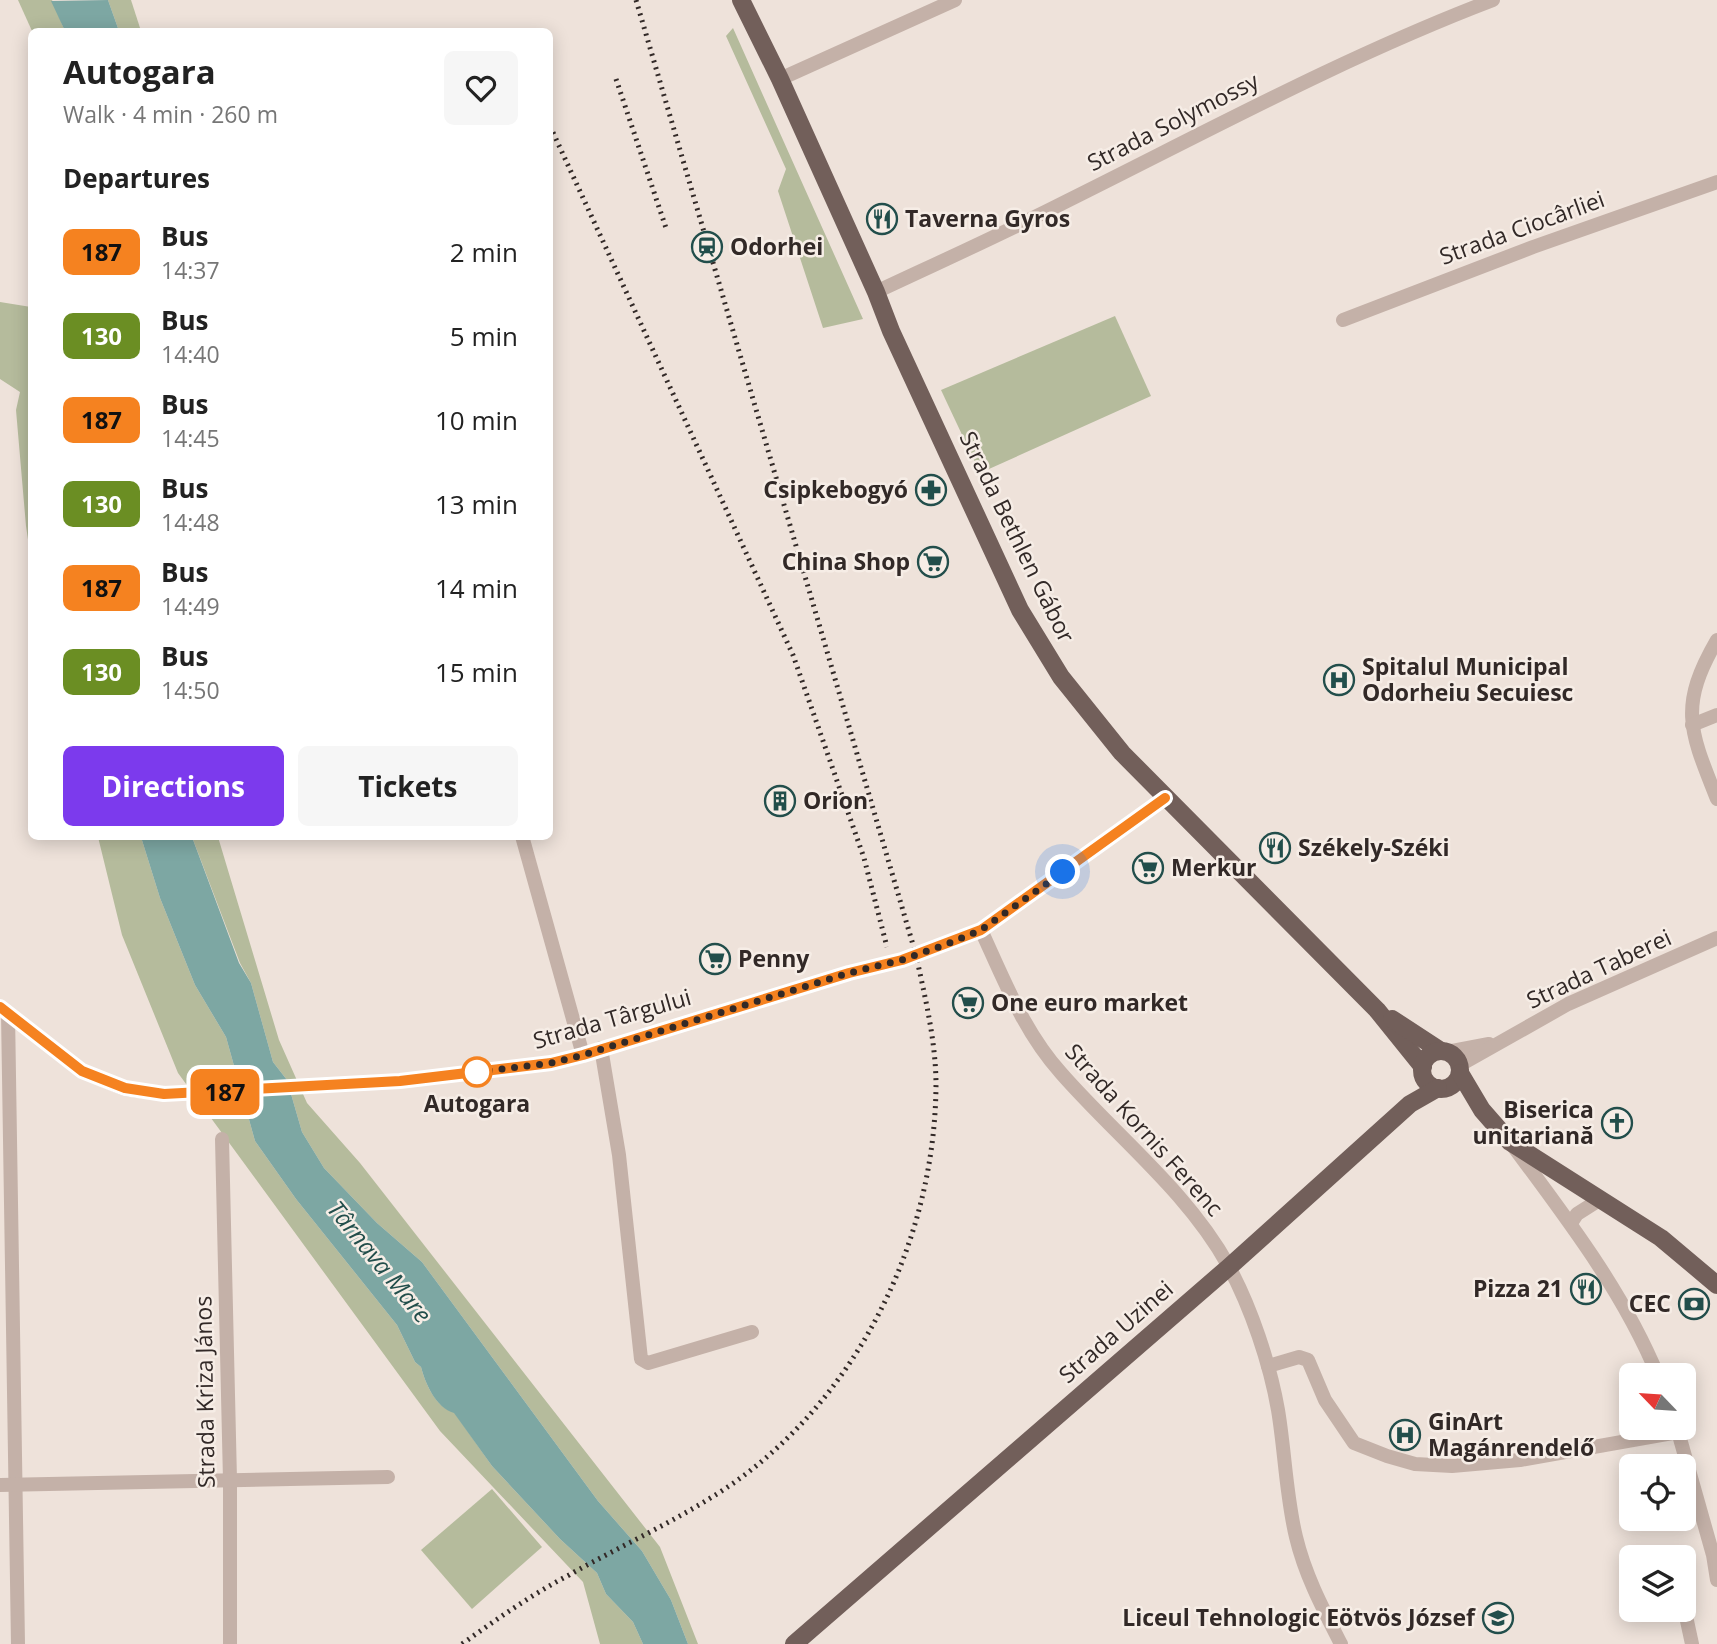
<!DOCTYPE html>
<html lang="en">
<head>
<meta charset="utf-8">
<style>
  body { margin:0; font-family:"Open Sans",sans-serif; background:#f6f6f6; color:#222; height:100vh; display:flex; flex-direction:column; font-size:26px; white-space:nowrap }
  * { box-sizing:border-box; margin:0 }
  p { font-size:23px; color:#767676 }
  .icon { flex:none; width:38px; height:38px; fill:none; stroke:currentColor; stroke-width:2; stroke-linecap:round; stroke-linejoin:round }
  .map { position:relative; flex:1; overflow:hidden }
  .side { position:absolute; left:28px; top:28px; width:525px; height:812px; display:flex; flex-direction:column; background:#fff; border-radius:10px; box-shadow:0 4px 18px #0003 }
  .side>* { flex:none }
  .badge { padding:0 14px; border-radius:10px; font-size:24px; line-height:46px }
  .needle { width:46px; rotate:295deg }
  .fabs { position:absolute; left:1619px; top:1363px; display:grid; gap:14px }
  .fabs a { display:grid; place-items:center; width:77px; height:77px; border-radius:10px; background:#fff; box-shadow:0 4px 18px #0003; font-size:35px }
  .you { position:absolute; width:35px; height:35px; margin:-18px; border:5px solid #fff; border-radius:50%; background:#1a73e8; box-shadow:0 0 0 10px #1a73e833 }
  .map>.badge { position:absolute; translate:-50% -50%; box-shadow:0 0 0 4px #fff }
  h2 { padding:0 35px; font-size:26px; line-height:63px }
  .round { display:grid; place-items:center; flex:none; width:74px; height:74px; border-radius:10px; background:#f6f6f6 }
  .overview { display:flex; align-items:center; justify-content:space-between; height:119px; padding:0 35px }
  h1 { font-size:33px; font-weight:700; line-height:52px }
  .cta { display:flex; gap:14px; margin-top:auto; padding:14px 35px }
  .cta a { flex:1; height:80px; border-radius:10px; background:#7c3aed; color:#fff; font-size:28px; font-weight:700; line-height:80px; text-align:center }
  .cta a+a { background:#f6f6f6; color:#222 }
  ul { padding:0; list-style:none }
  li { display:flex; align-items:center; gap:21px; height:84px; padding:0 35px }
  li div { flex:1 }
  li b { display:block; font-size:26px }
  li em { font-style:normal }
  li .badge { min-width:77px; font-weight:700; text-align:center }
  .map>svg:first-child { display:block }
  .green { fill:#b5bb9c }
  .water { fill:#7da7a3 }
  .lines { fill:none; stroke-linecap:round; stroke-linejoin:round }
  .minor { stroke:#c4b1a8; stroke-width:14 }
  .primary { stroke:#725f5a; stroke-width:18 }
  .rail { stroke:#322927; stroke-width:5; stroke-dasharray:2 5; stroke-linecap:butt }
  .line-casing { stroke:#fff; stroke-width:16 }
  .line { stroke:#f58220; stroke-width:10 }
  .walk { stroke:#322927; stroke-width:7; stroke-dasharray:0 12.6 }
  .stop-dot { fill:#fff; stroke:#f58220; stroke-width:3.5 }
  .labels { text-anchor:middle; stroke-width:5; stroke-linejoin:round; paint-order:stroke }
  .street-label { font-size:23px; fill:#322927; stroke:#f6ede6 }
  .poi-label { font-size:23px; font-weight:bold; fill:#322927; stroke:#f6ede6; text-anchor:start }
  .stop-label { font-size:23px; font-weight:bold; fill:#322927; stroke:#f6ede6 }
  .water-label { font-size:24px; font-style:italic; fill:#224e4b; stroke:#f6ede6 }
</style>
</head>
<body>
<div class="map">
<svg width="1717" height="1644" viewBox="0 0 1717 1644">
  <rect width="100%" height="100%" fill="#eee2da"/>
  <!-- green -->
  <g class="green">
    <path d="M18,0H52L65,31H32Z"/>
    <path d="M108,0H131L141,31H119Z"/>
    <path d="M733,28L863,319L823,328L778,191L786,169L726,36Z"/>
    <path d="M0,302L31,307V560L26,526L16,410L20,392L0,379Z"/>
    <path d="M1115,316L1151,396L980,473L941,390Z"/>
    <path d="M98,837H141L160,898L195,985L226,1037L255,1141L296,1199L397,1325L415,1362L421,1367C425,1383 436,1408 454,1412L492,1466L560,1539L597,1573L606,1594L633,1622L643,1644H600L583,1582L440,1431L178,1073L122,935Z"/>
    <path d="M192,837H218L279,1040L307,1103L360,1163L660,1547L698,1644H688L671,1600L642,1551L598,1501L422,1262L377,1223L324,1168L302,1132L287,1080L273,1062L251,983L240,963Z"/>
    <path d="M492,1489L542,1547L472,1609L421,1550Z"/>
  </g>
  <!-- water -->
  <g class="water">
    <path d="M108,0L119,31H65L51,1Z"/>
    <path d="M141,837H192L239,963L251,983L273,1062L287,1080L302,1132L324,1168L377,1223L422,1262L598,1501L642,1551L671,1600L688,1644H643L633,1622L606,1594L597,1573L560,1539L492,1466L454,1413C436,1408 425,1383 421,1367L415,1362L397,1325L296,1199L255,1141L226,1037L195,985L160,898Z"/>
  </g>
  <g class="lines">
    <!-- minor -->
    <g class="minor">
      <path d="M780,79L955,0"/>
      <path d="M876,292C940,262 1004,233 1067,201C1208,131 1346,56 1493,0"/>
      <path d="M1343,320L1533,247L1717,182"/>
      <path d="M1717,640C1678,707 1690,731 1717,799"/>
      <path d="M1692,725L1717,715"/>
      <path d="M522,836L583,1055"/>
      <path d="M981,930C1004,980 1024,1032 1061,1073C1116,1136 1187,1191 1228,1265C1251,1307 1270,1364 1278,1410C1285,1452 1286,1496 1296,1537C1305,1575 1323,1609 1341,1644"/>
      <path d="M0,1007L82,1071L125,1089L164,1094L400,1081L551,1063L583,1055L849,973L902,960L981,930L1165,798"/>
      <path d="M8,1013L18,1644"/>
      <path d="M601,1048L619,1155L641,1359L648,1363L752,1332"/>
      <path d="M1447,1052L1489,1044"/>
      <path d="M1460,1065L1568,1004L1717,938"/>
      <path d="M222,1139L230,1480V1644"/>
      <path d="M1513,1146C1567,1219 1623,1291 1658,1376"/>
      <path d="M1571,1223L1577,1214L1599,1200"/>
      <path d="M1268,1366L1299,1357L1308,1360L1325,1400L1354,1443L1387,1456L1415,1464L1452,1466L1520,1460L1678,1432"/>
      <path d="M1677,1428L1713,1555L1717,1580"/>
      <path d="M0,1485L388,1477"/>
      <path d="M1684,1607L1692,1644"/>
    </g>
    <!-- primary -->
    <g class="primary">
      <path d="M741,0L780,79L876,292L891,331L1020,610L1061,677L1122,753L1377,1010L1423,1067"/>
      <path d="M1392,1019L1441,1051"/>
      <circle cx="1441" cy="1070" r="19"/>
      <path d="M1460,1073L1482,1110L1510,1142L1661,1238L1717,1285"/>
      <path d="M794,1644L1229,1267L1410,1104L1438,1088"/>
    </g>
    <!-- rail -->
    <g class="rail">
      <path d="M616,79L666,228"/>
      <path d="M550,126L793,655L864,858L887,947"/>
      <path d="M462,1644C497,1619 531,1595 569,1575C624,1544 683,1518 735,1482C860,1393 935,1238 936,1085C936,1042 925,997 916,955L636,0"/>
    </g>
  </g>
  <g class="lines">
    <!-- line casing -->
    <g class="line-casing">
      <path id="line" d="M0,1007L82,1071L125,1088L164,1094L400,1081L551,1063L583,1055L849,973L902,960L981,930L1165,798"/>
    </g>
    <!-- line -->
    <use href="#line" class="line"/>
    <!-- walk -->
    <path class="walk" d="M477,1072L551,1063L583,1055L849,973L902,960L947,944L981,930L1063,872"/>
  </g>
  <!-- icons -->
  <defs>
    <g id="restaurant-ring" transform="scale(1.575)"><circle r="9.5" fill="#f6ede6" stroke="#224e4b" stroke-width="1.5"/><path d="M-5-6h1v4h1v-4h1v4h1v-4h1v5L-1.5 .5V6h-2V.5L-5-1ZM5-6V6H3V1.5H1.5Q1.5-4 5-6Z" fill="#224e4b"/></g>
    <g id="station-ring" transform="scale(1.575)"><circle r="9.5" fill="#f6ede6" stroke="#224e4b" stroke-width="1.5"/><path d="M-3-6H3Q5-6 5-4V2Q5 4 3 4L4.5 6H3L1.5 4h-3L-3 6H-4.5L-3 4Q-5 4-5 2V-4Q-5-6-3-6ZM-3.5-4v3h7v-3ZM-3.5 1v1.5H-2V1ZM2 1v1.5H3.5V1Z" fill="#224e4b"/></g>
    <g id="pharmacy-ring" transform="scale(1.575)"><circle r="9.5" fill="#f6ede6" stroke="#224e4b" stroke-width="1.5"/><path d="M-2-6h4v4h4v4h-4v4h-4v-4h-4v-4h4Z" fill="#224e4b"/></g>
    <g id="supermarket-ring" transform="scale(1.575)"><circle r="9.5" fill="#f6ede6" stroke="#224e4b" stroke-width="1.5"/><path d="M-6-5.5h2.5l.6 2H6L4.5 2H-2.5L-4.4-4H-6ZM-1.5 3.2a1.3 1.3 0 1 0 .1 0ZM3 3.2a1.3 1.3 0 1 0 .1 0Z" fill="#224e4b"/></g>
    <g id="hospital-ring" transform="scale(1.575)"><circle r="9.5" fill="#f6ede6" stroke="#224e4b" stroke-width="1.5"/><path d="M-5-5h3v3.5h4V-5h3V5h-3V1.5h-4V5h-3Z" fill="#224e4b"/></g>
    <g id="building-ring" transform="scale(1.575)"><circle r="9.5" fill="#f6ede6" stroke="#224e4b" stroke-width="1.5"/><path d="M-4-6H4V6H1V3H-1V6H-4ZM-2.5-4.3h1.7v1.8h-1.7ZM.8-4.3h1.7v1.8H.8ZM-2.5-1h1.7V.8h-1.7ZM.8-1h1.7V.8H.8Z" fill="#224e4b"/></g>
    <g id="church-ring" transform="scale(1.575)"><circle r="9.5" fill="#f6ede6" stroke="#224e4b" stroke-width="1.5"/><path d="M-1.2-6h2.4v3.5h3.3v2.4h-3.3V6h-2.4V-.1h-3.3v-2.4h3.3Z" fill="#224e4b"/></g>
    <g id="bank-ring" transform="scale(1.575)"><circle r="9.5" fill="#f6ede6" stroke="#224e4b" stroke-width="1.5"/><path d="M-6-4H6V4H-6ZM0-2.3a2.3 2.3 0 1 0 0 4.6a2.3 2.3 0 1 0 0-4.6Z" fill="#224e4b"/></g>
    <g id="school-ring" transform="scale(1.575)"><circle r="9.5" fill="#f6ede6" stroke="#224e4b" stroke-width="1.5"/><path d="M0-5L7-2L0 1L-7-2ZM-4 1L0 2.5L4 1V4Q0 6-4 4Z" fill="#224e4b"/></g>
  </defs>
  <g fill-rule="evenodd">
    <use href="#restaurant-ring" x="882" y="219"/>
    <use href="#station-ring" x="707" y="247"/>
    <use href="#pharmacy-ring" x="931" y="490"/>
    <use href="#supermarket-ring" x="933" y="562"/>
    <use href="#hospital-ring" x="1339" y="680"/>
    <use href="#building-ring" x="780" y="801"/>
    <use href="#restaurant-ring" x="1275" y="848"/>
    <use href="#supermarket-ring" x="1148" y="868"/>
    <use href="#supermarket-ring" x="715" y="959"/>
    <use href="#supermarket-ring" x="968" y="1003"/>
    <use href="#church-ring" x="1617" y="1123"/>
    <use href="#restaurant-ring" x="1586" y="1289"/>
    <use href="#bank-ring" x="1694" y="1304"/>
    <use href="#hospital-ring" x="1405" y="1435"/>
    <use href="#school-ring" x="1498" y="1618"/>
  </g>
  <!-- markers -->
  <circle class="stop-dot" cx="477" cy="1072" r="14"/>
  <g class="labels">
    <!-- street labels -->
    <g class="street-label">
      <text transform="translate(1173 122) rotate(-27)" y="8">Strada Solymossy</text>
      <text transform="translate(1522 228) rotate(-20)" y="8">Strada Ciocârliei</text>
      <text transform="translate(1017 537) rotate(64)" y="8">Strada Bethlen Gábor</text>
      <text transform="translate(1599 969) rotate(-25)" y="8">Strada Taberei</text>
      <text transform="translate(612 1019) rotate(-16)" y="8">Strada Târgului</text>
      <text transform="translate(1144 1130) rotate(48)" y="8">Strada Kornis Ferenc</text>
      <text transform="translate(1116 1332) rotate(-41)" y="8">Strada Uzinei</text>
      <text transform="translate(205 1392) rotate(-91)" y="8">Strada Kriza János</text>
    </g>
    <!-- poi labels -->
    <g class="poi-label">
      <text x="905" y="227">Taverna Gyros</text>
      <text x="730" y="255">Odorhei</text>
      <text x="908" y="498" text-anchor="end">Csipkebogyó</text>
      <text x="910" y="570" text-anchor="end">China Shop</text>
      <text x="1362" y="675">Spitalul Municipal<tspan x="1362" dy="26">Odorheiu Secuiesc</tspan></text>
      <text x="803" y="809">Orion</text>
      <text x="1298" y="856">Székely-Széki</text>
      <text x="1171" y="876">Merkur</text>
      <text x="738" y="967">Penny</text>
      <text x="991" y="1011">One euro market</text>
      <text x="1594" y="1118" text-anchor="end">Biserica<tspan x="1594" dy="26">unitariană</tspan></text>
      <text x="1563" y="1297" text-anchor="end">Pizza 21</text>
      <text x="1671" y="1312" text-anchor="end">CEC</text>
      <text x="1428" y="1430">GinArt<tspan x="1428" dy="26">Magánrendelő</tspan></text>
      <text x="1475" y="1626" text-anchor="end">Liceul Tehnologic Eötvös József</text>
    </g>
    <!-- stop labels -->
    <g class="stop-label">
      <text x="477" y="1112">Autogara</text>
    </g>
    <!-- water labels -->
    <g class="water-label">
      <text transform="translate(379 1262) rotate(51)" y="8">Târnava Mare</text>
    </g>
  </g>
</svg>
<div class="fabs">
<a><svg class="needle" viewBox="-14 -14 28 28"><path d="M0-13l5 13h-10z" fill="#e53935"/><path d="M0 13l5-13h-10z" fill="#767676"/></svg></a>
<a><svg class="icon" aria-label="locate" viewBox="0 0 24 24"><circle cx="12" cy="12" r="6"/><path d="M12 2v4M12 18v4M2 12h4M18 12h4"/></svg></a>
<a><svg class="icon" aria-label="layers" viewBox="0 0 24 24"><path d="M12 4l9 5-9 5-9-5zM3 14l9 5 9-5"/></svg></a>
</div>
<div class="you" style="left:1063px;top:872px"></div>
<b class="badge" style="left:225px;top:1092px;background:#f58220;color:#111">187</b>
<section class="side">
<div class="overview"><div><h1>Autogara</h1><p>Walk · 4 min · 260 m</p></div><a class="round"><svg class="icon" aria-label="heart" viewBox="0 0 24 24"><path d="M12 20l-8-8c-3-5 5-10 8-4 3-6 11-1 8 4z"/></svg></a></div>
<h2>Departures</h2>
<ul>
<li><span class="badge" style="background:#f58220;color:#111">187</span><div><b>Bus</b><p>14:37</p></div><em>2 min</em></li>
<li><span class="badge" style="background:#6b8e23;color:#fff">130</span><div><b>Bus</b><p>14:40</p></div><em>5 min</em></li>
<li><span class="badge" style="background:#f58220;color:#111">187</span><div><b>Bus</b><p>14:45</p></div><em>10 min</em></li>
<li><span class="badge" style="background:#6b8e23;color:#fff">130</span><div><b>Bus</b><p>14:48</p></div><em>13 min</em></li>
<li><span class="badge" style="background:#f58220;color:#111">187</span><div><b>Bus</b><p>14:49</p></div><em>14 min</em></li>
<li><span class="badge" style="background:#6b8e23;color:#fff">130</span><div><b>Bus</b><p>14:50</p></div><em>15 min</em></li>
</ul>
<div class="cta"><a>Directions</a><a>Tickets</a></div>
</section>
</div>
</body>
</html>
